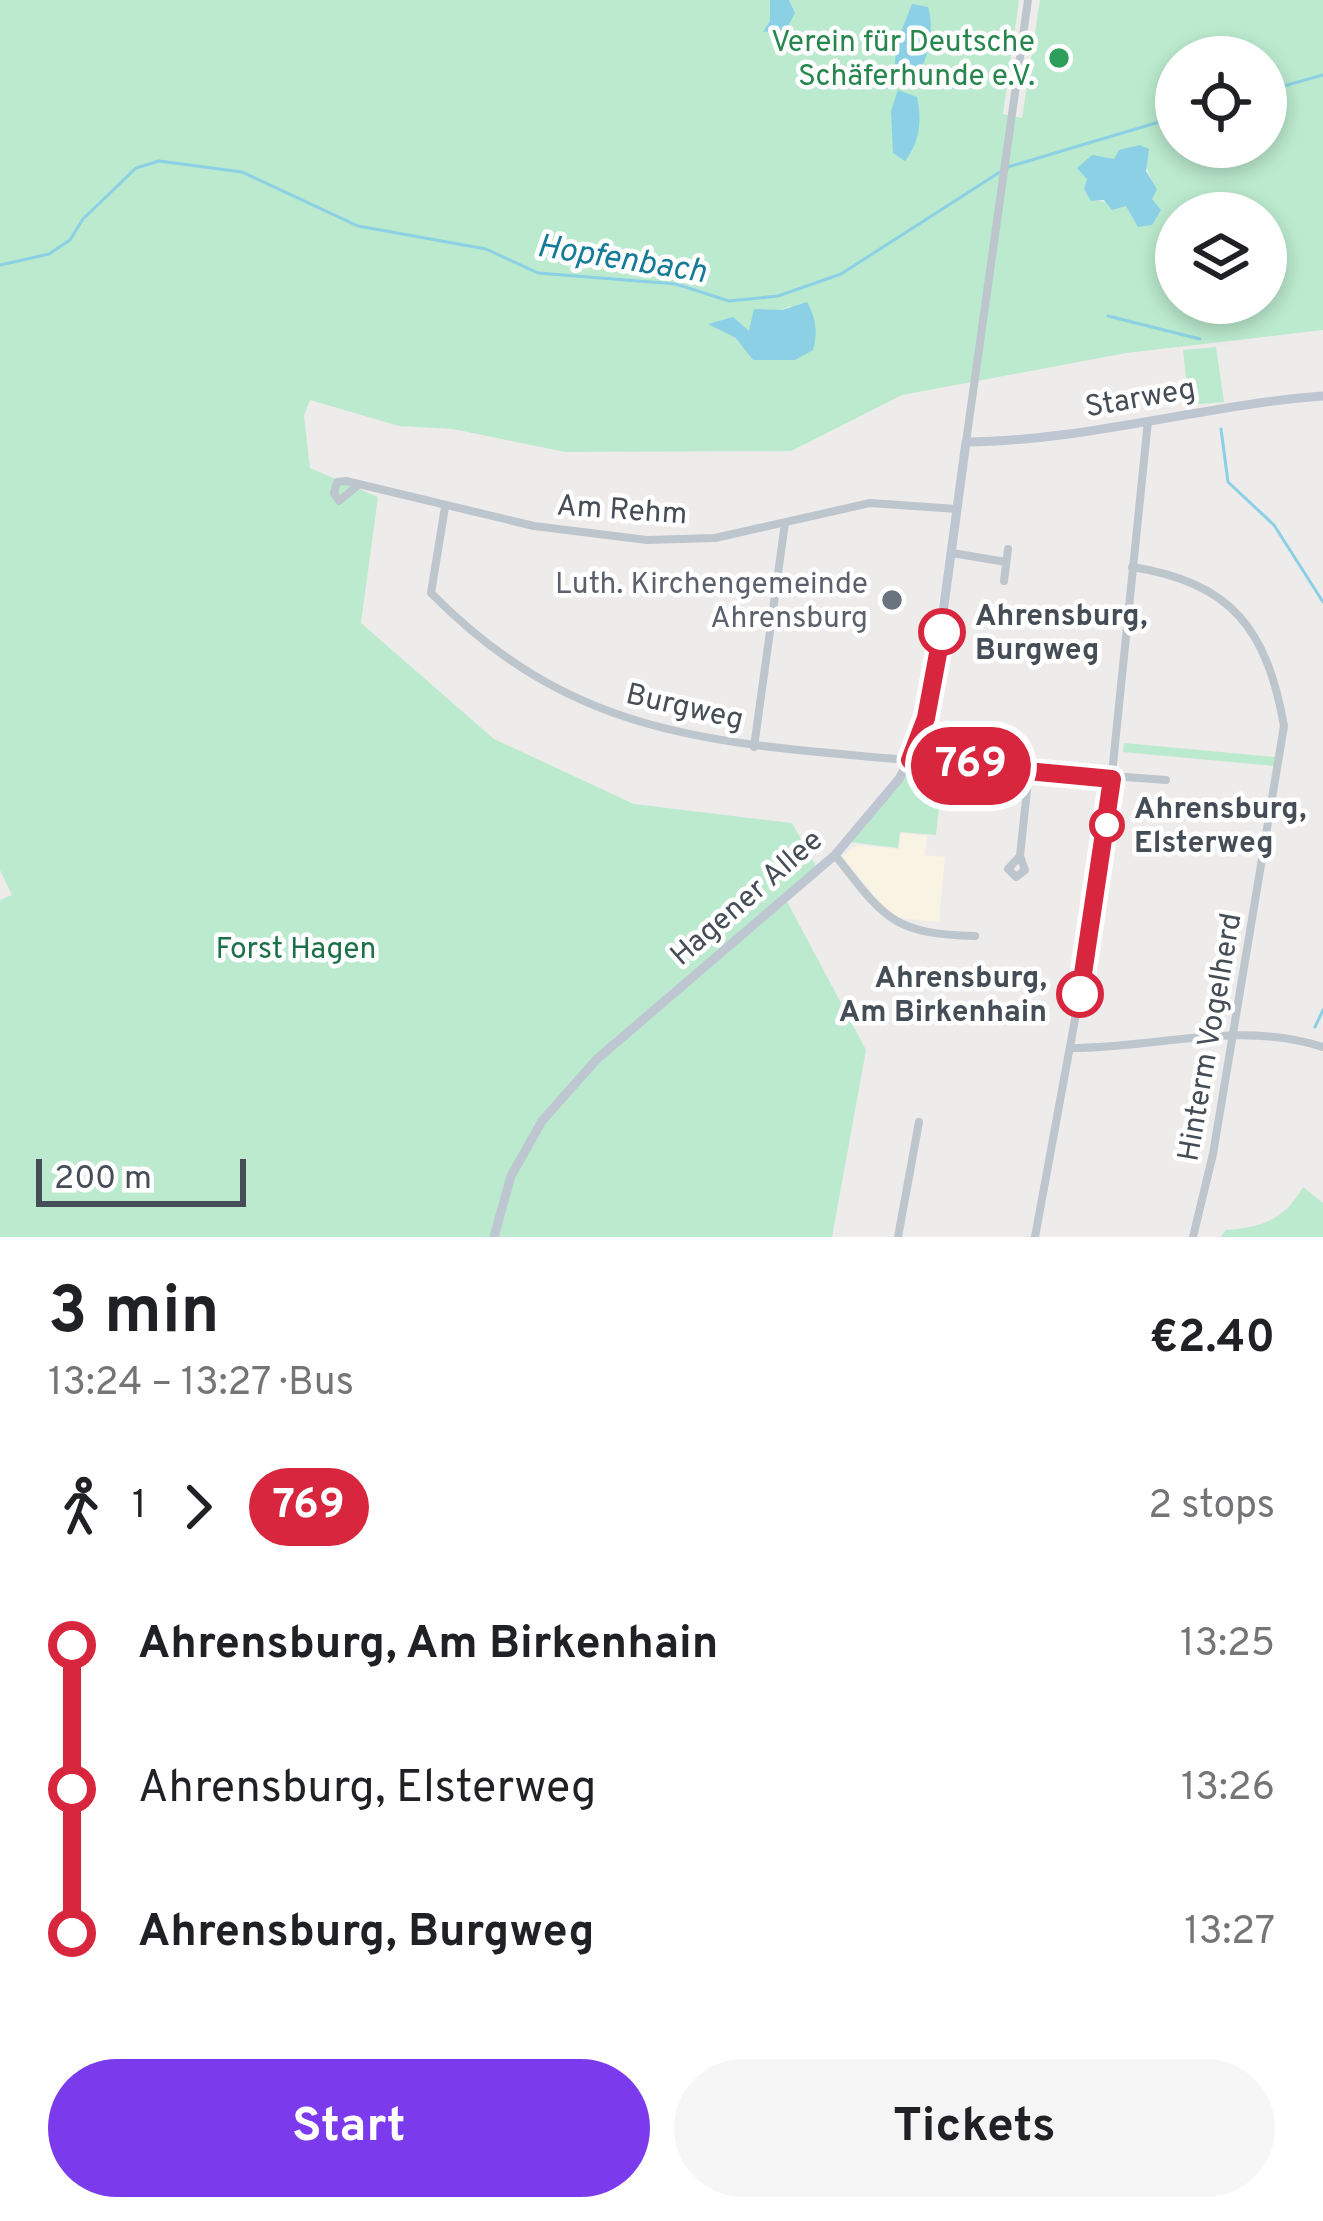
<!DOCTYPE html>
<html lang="en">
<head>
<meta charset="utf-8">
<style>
  body { margin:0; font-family:Overpass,sans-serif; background:#f6f6f6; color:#202124; height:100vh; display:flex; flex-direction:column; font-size:45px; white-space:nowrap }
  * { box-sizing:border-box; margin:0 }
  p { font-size:39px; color:#757577 }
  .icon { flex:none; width:66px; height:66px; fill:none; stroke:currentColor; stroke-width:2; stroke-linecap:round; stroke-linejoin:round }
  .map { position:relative; height:1237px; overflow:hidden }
  .details { display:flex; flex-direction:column; background:#fff; flex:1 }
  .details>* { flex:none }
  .badge { padding:0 24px; border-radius:39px; font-size:42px; line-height:78px }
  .tools { position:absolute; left:1155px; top:36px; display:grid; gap:24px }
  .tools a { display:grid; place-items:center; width:132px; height:132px; border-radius:50%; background:#fff; box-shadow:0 6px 18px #0003; font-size:60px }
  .scale { position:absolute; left:36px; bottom:30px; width:210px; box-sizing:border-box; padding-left:12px; border:6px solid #454e57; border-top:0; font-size:33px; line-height:42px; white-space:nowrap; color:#454e57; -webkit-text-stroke:9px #fff; paint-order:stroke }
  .map>.badge { position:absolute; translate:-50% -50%; box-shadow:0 0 0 6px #fff }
  .legs { display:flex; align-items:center; gap:18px; height:132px; padding:0 48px; font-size:39px }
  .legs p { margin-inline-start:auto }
  .summary { display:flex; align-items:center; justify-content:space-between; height:204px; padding:0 48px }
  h1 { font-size:66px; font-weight:700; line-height:90px }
  .button { display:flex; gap:24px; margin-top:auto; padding:24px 48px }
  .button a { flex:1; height:138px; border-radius:72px; background:#7c3aed; color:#fff; font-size:48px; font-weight:700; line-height:138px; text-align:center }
  .button a+a { background:#f6f6f6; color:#202124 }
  ul { padding:0 48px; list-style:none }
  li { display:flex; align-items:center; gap:42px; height:144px; font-size:45px }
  li i { display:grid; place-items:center; width:18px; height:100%; margin:0 15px; background:currentColor }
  li i::after { content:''; width:30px; height:30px; margin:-15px; border:9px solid; border-radius:50%; background:#fff }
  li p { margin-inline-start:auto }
  li:first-child i { background:linear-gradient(#0000 50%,currentColor 0) }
  li:last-child i { background:linear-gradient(currentColor 50%,#0000 0) }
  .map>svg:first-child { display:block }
  .commercial { fill:#f9f3e4 }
  .green { fill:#bbeace; fill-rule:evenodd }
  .water { fill:#8bd0e4 }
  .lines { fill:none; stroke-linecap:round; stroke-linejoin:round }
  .stream { stroke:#8bd0e4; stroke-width:3 }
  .street { stroke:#bdc5cd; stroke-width:8 }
  .secondary { stroke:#bdc6d1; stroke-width:9 }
  .line-1-casing { stroke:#fff; stroke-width:27 }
  .line-1 { stroke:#d7263d; stroke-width:18 }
  .leisure-dot { fill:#2e9e5b; stroke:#fff; stroke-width:4.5 }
  .worship-dot { fill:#6b7280; stroke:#fff; stroke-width:4.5 }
  .stop-1-dot { fill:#fff; stroke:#d7263d; stroke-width:6 }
  .labels { text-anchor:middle; stroke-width:9; stroke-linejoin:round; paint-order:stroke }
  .leisure-label { font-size:30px; fill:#27864d; stroke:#fff; text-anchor:end }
  .street-label { font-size:30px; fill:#454e57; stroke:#fff }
  .worship-label { font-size:30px; fill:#5b616d; stroke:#fff; text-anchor:end }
  .stop-label { font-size:30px; font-weight:bold; fill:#454e57; stroke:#fff; text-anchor:start }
  .park-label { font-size:30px; fill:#1d7149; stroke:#fff }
  .water-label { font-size:33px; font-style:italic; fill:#167b99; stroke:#fff }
</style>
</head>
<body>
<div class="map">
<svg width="1323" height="1237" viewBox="0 0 1323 1237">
  <rect width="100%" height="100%" fill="#eeebeb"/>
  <!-- commercial -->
  <path class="commercial" d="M901,833L927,836L925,855L945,857L939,922L892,917L842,857L857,845L899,849Z"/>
  <!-- green -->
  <g class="green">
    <path d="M0,0H770V21L795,13L789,0H1019L1003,114L1022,118L1040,0H1323V330L1126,353L902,395L791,451L565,452L453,429L399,426L310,400L304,416L310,468L378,497L361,623L494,739L634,804L792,823L816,866L783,894L866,1050L832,1237H0V900L12,895L0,870ZM1176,57H1266V147H1176ZM1138,147L1153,183L1151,200L1161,210L1155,219L1126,205L1091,200L1084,189L1088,179L1082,171L1090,160L1115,159ZM1176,213H1266V303H1176ZM791,306L795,360H753L737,338L710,324L750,331L753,321Z"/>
    <path d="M1216,347L1224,402L1189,405L1183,350Z"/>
    <path d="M1124,743L1276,757L1274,766L1123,752Z"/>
    <path d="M911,765L944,768L927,789L939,808L936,835L900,832L898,848L850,842Z"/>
    <path d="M1303,1187L1323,1203V1237H1221L1226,1230C1262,1228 1285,1219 1303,1187Z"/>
  </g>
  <!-- water -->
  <g class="water">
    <path d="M770,0H789L795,13L786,30L763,32L770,21Z"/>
    <path d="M912,4L928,7C934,25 930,56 919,71L895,64L896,44Z"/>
    <path d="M898,90L917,97C922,121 920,141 905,161L893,153L891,111Z"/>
    <path d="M1140,145L1149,149L1146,171L1157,189L1152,199L1161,210L1152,225L1138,227L1126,206L1112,210L1104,200L1091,201L1084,189L1087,179L1077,168L1092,155L1114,159L1119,150Z"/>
    <path d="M807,302C816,318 818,332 813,350L795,360H753L736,338L708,324L733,317L749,331L754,309L782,310Z"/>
  </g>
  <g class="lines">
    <!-- stream -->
    <g class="stream">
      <path d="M1266,91L1323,75"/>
      <path d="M1008,167L1176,117"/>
      <path d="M0,265L49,254L70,240L83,219L136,168L159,161L242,172L358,226L486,249L538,273L676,284L729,301L778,296L841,274L1000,172"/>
      <path d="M1108,316L1200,339"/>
      <path d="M1221,429L1228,482L1274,525L1323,602"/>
      <path d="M1315,1027L1323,1010"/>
    </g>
    <!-- street -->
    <g class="street">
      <path d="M966,442L1028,0"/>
      <path d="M357,486L339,501L334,493L337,482L346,481L534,526L647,540L715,538L870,503L957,509"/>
      <path d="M445,507L431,593C568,732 701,742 884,758C960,764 1036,772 1112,779"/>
      <path d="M952,553L1006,562"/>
      <path d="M1132,567C1232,582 1267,630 1284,726L1213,1154L1193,1237"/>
      <path d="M1004,581L1008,549"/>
      <path d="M754,747L785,523"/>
      <path d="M1112,776L1166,780"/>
      <path d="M835,855C884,917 891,934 975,936"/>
      <path d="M1020,856L1025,870L1016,877L1008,869L1020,856L1029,771"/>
      <path d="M1070,1048C1159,1048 1237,1020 1323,1047"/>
      <path d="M898,1237L919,1122"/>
      <path d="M1035,1237L1102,872L1148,421"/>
    </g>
    <!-- secondary -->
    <path class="secondary" d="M494,1237L511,1176L542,1121L597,1059L835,855L899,779L918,743L934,680L966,442C1086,441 1203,405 1323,396"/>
  </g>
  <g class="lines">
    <!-- line-1 casing -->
    <g class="line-1-casing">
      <path id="line-1" d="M942,632L926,718L910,760L1112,779L1080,994"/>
    </g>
    <!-- line-1 -->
    <use href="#line-1" class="line-1"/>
  </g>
  <!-- markers -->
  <circle class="leisure-dot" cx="1059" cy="58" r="12"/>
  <circle class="worship-dot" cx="892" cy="600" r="12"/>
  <g class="stop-1-dot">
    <circle cx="942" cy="632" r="21"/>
    <circle cx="1107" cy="825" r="15"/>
    <circle cx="1080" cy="994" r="21"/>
  </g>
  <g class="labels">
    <!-- leisure labels -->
    <g class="leisure-label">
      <text x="1035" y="51">Verein für Deutsche<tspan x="1035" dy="34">Schäferhunde e.V.</tspan></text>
    </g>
    <!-- street labels -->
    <g class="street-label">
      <text transform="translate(1140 397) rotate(-10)" y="10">Starweg</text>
      <text transform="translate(622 509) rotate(4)" y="10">Am Rehm</text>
      <text transform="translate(685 706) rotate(13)" y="10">Burgweg</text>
      <text transform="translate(746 897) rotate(-41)" y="10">Hagener Allee</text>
      <text transform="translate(1209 1037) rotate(-80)" y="10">Hinterm Vogelherd</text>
    </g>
    <!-- worship labels -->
    <g class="worship-label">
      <text x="868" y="593">Luth. Kirchengemeinde<tspan x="868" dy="34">Ahrensburg</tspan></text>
    </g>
    <!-- stop labels -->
    <g class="stop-label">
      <text x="975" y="625">Ahrensburg,<tspan x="975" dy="34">Burgweg</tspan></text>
      <text x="1134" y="818">Ahrensburg,<tspan x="1134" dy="34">Elsterweg</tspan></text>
      <text x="1047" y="987" text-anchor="end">Ahrensburg,<tspan x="1047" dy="34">Am Birkenhain</tspan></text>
    </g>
    <!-- park labels -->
    <g class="park-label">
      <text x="296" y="958">Forst Hagen</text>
    </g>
    <!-- water labels -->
    <g class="water-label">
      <text transform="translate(622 257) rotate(9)" y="12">Hopfenbach</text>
    </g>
  </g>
</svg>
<div class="tools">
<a><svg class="icon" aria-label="locate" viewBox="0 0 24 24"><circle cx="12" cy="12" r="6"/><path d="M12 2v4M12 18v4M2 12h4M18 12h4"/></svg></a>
<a><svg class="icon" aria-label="layers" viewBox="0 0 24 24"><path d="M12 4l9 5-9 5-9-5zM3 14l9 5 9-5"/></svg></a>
</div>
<div class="scale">200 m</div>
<b class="badge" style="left:971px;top:766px;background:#d7263d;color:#fff">769</b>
</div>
<section class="details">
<div class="summary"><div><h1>3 min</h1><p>13:24 – 13:27 · Bus</p></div><b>€2.40</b></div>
<div class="legs"><svg class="icon" aria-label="walk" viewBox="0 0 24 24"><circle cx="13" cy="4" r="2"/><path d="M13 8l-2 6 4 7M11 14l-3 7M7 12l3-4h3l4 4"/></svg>1<svg class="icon" aria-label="forward" viewBox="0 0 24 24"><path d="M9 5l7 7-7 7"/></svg><b class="badge" style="background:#d7263d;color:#fff">769</b><p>2 stops</p></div>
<ul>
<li><i style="color:#d7263d"></i><b>Ahrensburg, Am Birkenhain</b><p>13:25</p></li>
<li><i style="color:#d7263d"></i><span>Ahrensburg, Elsterweg</span><p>13:26</p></li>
<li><i style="color:#d7263d"></i><b>Ahrensburg, Burgweg</b><p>13:27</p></li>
</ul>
<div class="button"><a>Start</a><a>Tickets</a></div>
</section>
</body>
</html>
